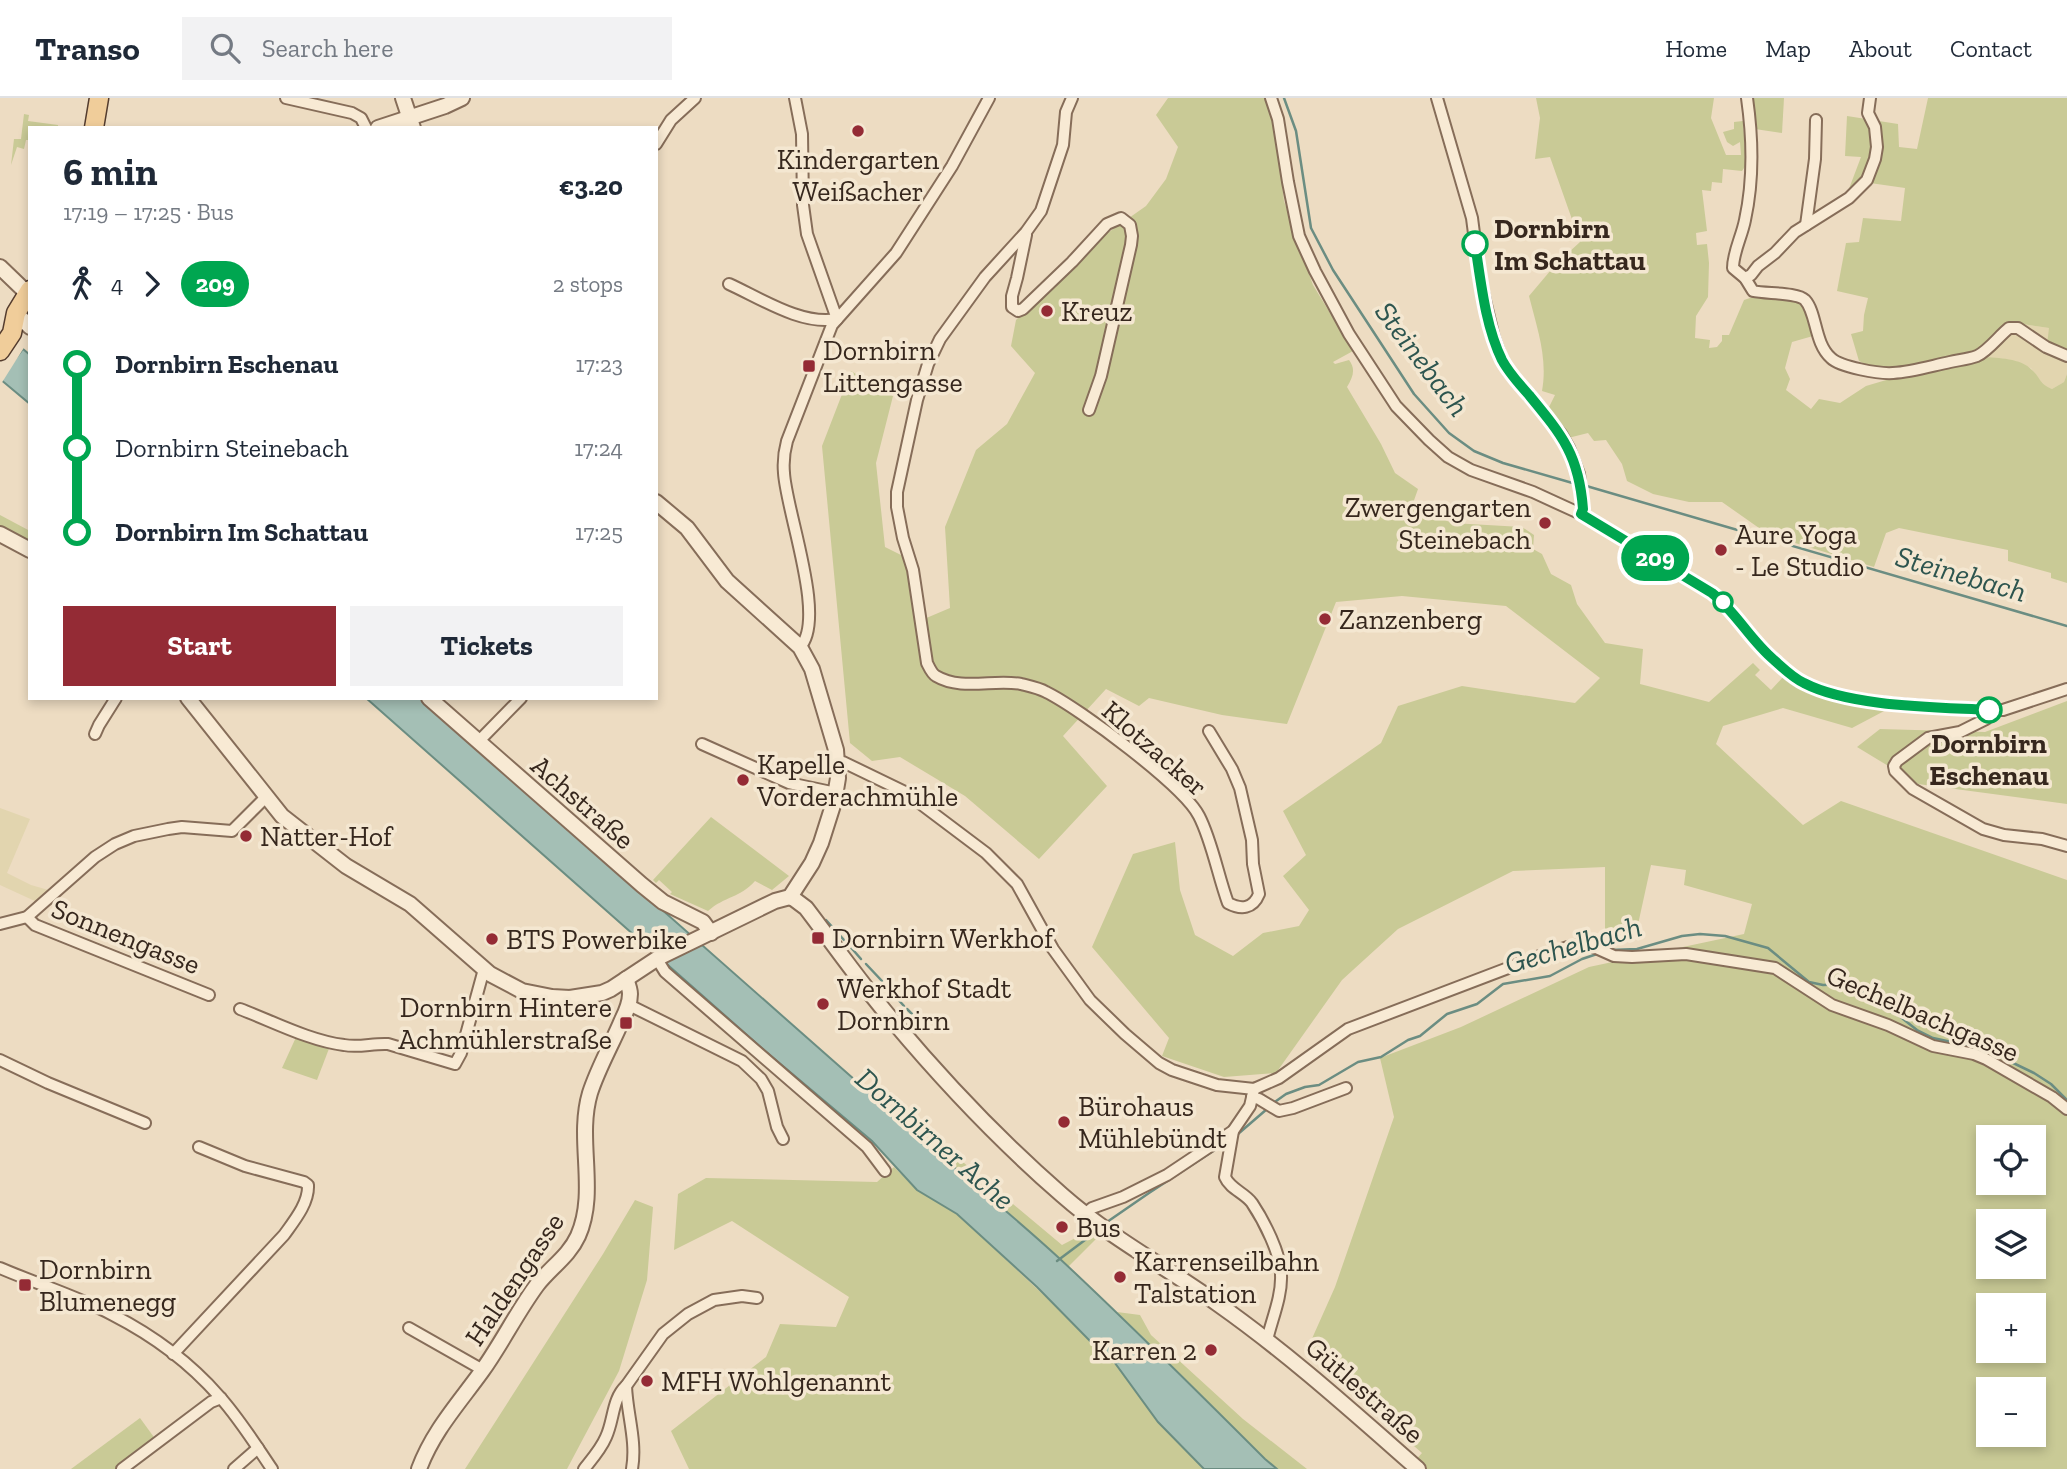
<!DOCTYPE html>
<html lang="en">
<head>
<meta charset="utf-8">
<style>
  body { margin:0; font-family:"Zilla Slab",serif; background:#f2f2f3; color:#1f2937; height:100vh; display:flex; flex-direction:column; font-size:26px; white-space:nowrap }
  * { box-sizing:border-box; margin:0 }
  p { font-size:23px; color:#747a83 }
  .icon { flex:none; width:38px; height:38px; fill:none; stroke:currentColor; stroke-width:2; stroke-linecap:round; stroke-linejoin:round }
  .map { position:relative; flex:1; overflow:hidden }
  .drawer { position:absolute; left:28px; top:28px; width:630px; height:574px; display:flex; flex-direction:column; background:#fff; border-radius:0px; box-shadow:0 4px 10px #0003 }
  .drawer>* { flex:none }
  .badge { padding:0 14px; border-radius:23px; font-size:24px; line-height:46px }
  .fabs { position:absolute; left:1976px; top:1027px; display:grid; gap:14px }
  .fabs a { display:grid; place-items:center; width:70px; height:70px; border-radius:0px; background:#fff; box-shadow:0 4px 10px #0003; font-size:35px }
  .map>.badge { position:absolute; translate:-50% -50%; box-shadow:0 0 0 4px #fff }
  .legs { display:flex; align-items:center; gap:10px; height:77px; padding:0 35px; font-size:23px }
  .legs p { margin-inline-start:auto }
  .headline { display:flex; align-items:center; justify-content:space-between; height:119px; padding:0 35px }
  h1 { font-size:38px; font-weight:700; line-height:52px }
  .action { display:flex; gap:14px; margin-top:auto; padding:14px 35px }
  .action a { flex:1; height:80px; border-radius:0px; background:#942b35; color:#fff; font-size:28px; font-weight:700; line-height:80px; text-align:center }
  .action a+a { background:#f2f2f3; color:#1f2937 }
  ul { padding:0 35px; list-style:none }
  li { display:flex; align-items:center; gap:24px; height:84px; font-size:26px }
  li i { display:grid; place-items:center; width:10px; height:100%; margin:0 9px; background:currentColor }
  li i::after { content:''; width:18px; height:18px; margin:-9px; border:5px solid; border-radius:50%; background:#fff }
  li p { margin-inline-start:auto }
  li:first-child i { background:linear-gradient(#0000 50%,currentColor 0) }
  li:last-child i { background:linear-gradient(currentColor 50%,#0000 0) }
  header { display:flex; align-items:center; gap:42px; box-sizing:border-box; height:98px; padding:0 35px; background:#fff; border-bottom:2px solid #e0e1e3 }
  header strong { font-size:33px }
  nav { display:flex; gap:38px; margin-inline-start:auto; font-size:24px }
  .search { width:490px; height:63px; background:#f2f2f3; display:flex; align-items:center; gap:18px; box-sizing:border-box; padding:0 24px; border-radius:0px; color:#747a83; font-size:26px }
  .map>svg:first-child { display:block }
  .farmland { fill:#e2d5af }
  .green { fill:#c9ca96; fill-rule:evenodd }
  .water { fill:#a4bfb5; stroke:#6b8d82; stroke-width:2 }
  .pier { fill:#eddcc2 }
  .lines { fill:none; stroke-linecap:round; stroke-linejoin:round }
  .stream { stroke:#6b8d82; stroke-width:2.5 }
  .minor-casing { stroke:#866d59; stroke-width:14 }
  .tertiary-casing { stroke:#866d59; stroke-width:18 }
  .primary-casing { stroke:#543c2e; stroke-width:21 }
  .minor { stroke:#f8ead4; stroke-width:10 }
  .tertiary { stroke:#f8ead4; stroke-width:14 }
  .primary { stroke:#f0cd9a; stroke-width:18 }
  .line-1-casing { stroke:#fff; stroke-width:16 }
  .line-1 { stroke:#00a650; stroke-width:10 }
  .poi-dot { fill:#942b35; stroke:#f4e7d1; stroke-width:2.5 }
  .stop-1-dot { fill:#fff; stroke:#00a650; stroke-width:3.5 }
  .labels { text-anchor:middle; stroke-width:7; stroke-linejoin:round; paint-order:stroke }
  .poi-label { font-size:28px; fill:#36271d; stroke:#f4e7d1; text-anchor:start }
  .stop-label { font-size:28px; font-weight:bold; fill:#36271d; stroke:#f4e7d1; text-anchor:start }
  .street-label { font-size:28px; fill:#36271d; stroke:#f4e7d1 }
  .water-label { font-size:30px; font-style:italic; fill:#2d554f; stroke:#f4e7d1 }
</style>
</head>
<body>
<header>
<strong>Transo</strong>
<div class="search"><svg class="icon" aria-label="search" viewBox="0 0 24 24"><circle cx="10" cy="10" r="6"/><path d="M15 15l6 6"/></svg>Search here</div>
<nav><a>Home</a><a>Map</a><a>About</a><a>Contact</a></nav>
</header>
<div class="map">
<svg width="2067" height="1371" viewBox="0 0 2067 1371">
  <rect width="100%" height="100%" fill="#eddcc2"/>
  <!-- farmland -->
  <g class="farmland">
    <path d="M2016,225L2049,230L2067,256V276L2064,284L2052,291L2043,288L2031,270L1982,258Z"/>
    <path d="M0,710L30,721L7,775L31,787L52,793L37,804L0,787Z"/>
  </g>
  <!-- green -->
  <g class="green">
    <path d="M1168,0H1266L1274,23L1284,103L1296,139L1313,187L1353,253L1333,264L1335,266L1349,262C1356,271 1353,279 1347,289L1381,346L1395,375L1418,391L1412,408L1452,425L1522,429L1534,437L1533,451L1542,456L1551,476L1571,487L1577,506L1605,545L1643,551L1640,586L1709,604L1753,565L1760,572L1755,577L1771,592L1785,577L1791,584L1845,603L1888,608V611L1852,630L1783,610L1723,628L1716,646L1803,727L1841,703L2067,782V1371H1420L1413,1365L1422,1355L1306,1254L1335,1189L1394,1019L1380,960L1461,929L1589,869L1744,836L1752,806L1684,787L1686,772L1651,767L1637,831L1605,836V769L1513,773L1398,831L1342,882L1276,975L1224,979L1162,958L1169,940L1092,849L1133,756L1175,744L1180,792L1195,837L1233,858L1263,835L1299,828L1309,812L1283,778L1306,757L1283,713L1381,645L1398,608L1462,588L1575,605L1600,580L1506,508L1402,498L1336,504L1287,626L1222,617L1149,600L1139,608L1106,591L1063,638L1107,688L1039,761L965,698L900,659L872,663L850,645L822,348L851,273L893,298L876,365L885,449L905,459L924,521L950,510L945,429L976,352L1007,326L1035,275L1011,248L1016,222L1099,141L1146,108L1166,81L1178,49L1156,17ZM1988,1040H2034V1085H1988ZM1988,1124H2034V1169H1988ZM1988,1208H2034V1253H1988ZM1988,1292H2034V1337H1988Z"/>
    <path d="M1536,0H1714L1711,20L1726,57H1741L1740,44L1733,48L1727,44L1723,34L1734,31V24L1743,23L1746,67L1742,73L1723,71L1722,85L1712,84L1711,93L1702,92L1707,133L1696,135L1697,147L1707,146L1709,165L1708,199L1696,218L1695,240L1710,242L1709,250L1717,249L1722,243V237H1729L1744,202L1756,198L1795,201L1803,207L1813,238L1792,244L1785,270L1790,281L1786,292L1811,311L1819,301L1840,305L1866,288L1893,280L1859,263L1851,236L1863,233L1864,217L1868,200L1837,193L1846,145L1859,144L1863,120L1901,123L1905,90L1863,84L1847,96L1861,59L1845,58L1847,18L1898,26L1899,49L1917,51L1928,0H2067V256L2047,247L2049,230L2016,225L1983,259C1998,260 2021,260 2032,272C2041,280 2039,286 2052,291L2064,284L2067,276V485L2051,480V475L2008,463V452L1899,430L1886,435L1874,469L1769,437L1722,404H1689L1653,396L1627,383L1622,366L1606,342L1594,343L1588,335L1568,340L1549,309L1555,297L1542,293C1548,260 1537,230 1529,198L1556,166L1580,144L1550,59L1535,61L1540,20Z"/>
    <path d="M1752,0H1784L1782,35L1755,31Z"/>
    <path d="M24,16L29,17L28,23L58,27V29L30,30V42H26L24,51L17,49L11,67L14,41H21Z"/>
    <path d="M0,417L30,433V443L0,428Z"/>
    <path d="M2067,603V706L1918,686L1857,649L1880,631L1985,634Z"/>
    <path d="M711,719L789,778L772,792L755,783C740,800 725,798 708,813L670,796L672,794L659,782L656,785L653,782Z"/>
    <path d="M297,937L330,948L317,982L282,970Z"/>
    <path d="M945,1049L1062,1147L1087,1134L1096,1141L1068,1169L1006,1114L937,1057Z"/>
    <path d="M894,1069L917,1092L957,1116L1112,1261L1158,1324L1204,1371H689L671,1333L766,1259L780,1226L836,1229L849,1199L732,1123L674,1152L678,1096L706,1080L877,1084Z"/>
    <path d="M635,1102L653,1109L647,1182L619,1273L567,1371H465L603,1156Z"/>
    <path d="M1117,1214L1140,1217L1151,1237L1243,1321L1307,1371H1277L1265,1361Z"/>
    <path d="M140,1320L156,1342L119,1371H71Z"/>
  </g>
  <!-- water -->
  <g class="water">
    <path d="M23,251L30,257V306L0,281Z"/>
    <path d="M366,600H422L889,1012C944,1063 1004,1109 1059,1160C1129,1225 1197,1293 1265,1361L1277,1371H1204L1158,1324L1112,1261L1090,1243L1037,1189L957,1116L917,1092L872,1043L764,952Z"/>
  </g>
  <!-- pier -->
  <path class="pier" d="M0,232L25,248L1,286L0,285Z"/>
  <g class="lines">
    <!-- stream -->
    <g class="stream">
      <path d="M1284,0L1296,33L1311,130L1333,172L1414,296L1449,335L1474,353L1503,365L1576,386"/>
      <path d="M1583,387L2067,528"/>
      <path d="M826,822L844,842"/>
      <path d="M847,845L861,861"/>
      <path d="M1610,852L1637,851L1682,838L1700,836L1725,838L1768,850L1809,884L1823,887L1847,886L1859,890L1877,908L1898,917L1917,932L1933,940L1984,951L2034,975L2051,986L2067,1002"/>
      <path d="M866,866L882,883"/>
      <path d="M885,887L904,908"/>
      <path d="M907,911L918,922"/>
      <path d="M1272,1006L1286,996L1305,989L1319,987L1358,964L1381,959L1408,942L1420,938L1447,916L1477,906L1503,886L1550,878L1582,861L1600,855"/>
      <path d="M1238,1036L1267,1011"/>
      <path d="M1107,1124L1149,1095L1227,1044"/>
      <path d="M1057,1163L1097,1133"/>
    </g>
    <!-- minor casing -->
    <g class="minor-casing">
      <g id="minor">
        <path d="M286,0L352,15L361,20L366,30"/>
        <path d="M795,0L802,36L803,107L807,136L837,221"/>
        <path d="M1072,0L1066,14L1063,47L1041,113L1026,134L985,179L940,241L928,266L917,302L897,394V409L903,440L913,472L927,565C929,569 932,576 936,578C961,593 994,581 1021,586C1029,588 1039,590 1046,594C1079,610 1184,688 1199,718C1212,743 1218,778 1228,805C1241,812 1253,811 1259,796L1253,766L1252,742L1240,690L1232,671L1209,633"/>
        <path d="M1271,0L1278,21L1288,84L1299,138L1315,173L1349,236L1396,308L1429,342L1448,359L1471,372L1533,394L1581,416L1712,495C1736,514 1750,542 1774,562C1782,570 1793,580 1803,585C1850,609 1936,608 1989,612H2003L2067,591"/>
        <path d="M1437,0L1472,120L1480,182L1494,240L1502,262L1509,274L1561,336L1569,350L1579,376L1583,411L1581,416"/>
        <path d="M1747,0C1753,42 1754,81 1745,122C1742,138 1733,154 1733,170L1745,180L1753,193C1766,196 1797,194 1805,202C1817,215 1814,245 1831,260C1840,269 1879,276 1893,275C1912,274 1931,268 1950,264C1959,262 1969,261 1977,258C1988,253 1999,238 2009,230H2018L2046,249L2067,258"/>
        <path d="M656,46L671,22L695,0"/>
        <path d="M1806,127L1815,61L1816,22"/>
        <path d="M1026,137L1017,180L1012,198V209L1018,213L1023,211L1072,164L1107,126L1121,120L1130,127L1132,138L1131,147L1101,278L1089,312"/>
        <path d="M1745,180L1751,177L1758,168L1775,155L1795,134L1849,100L1867,82L1875,61L1877,49L1875,29L1868,15L1870,0"/>
        <path d="M729,186C760,200 802,228 837,221"/>
        <path d="M800,549C827,521 786,413 784,375C783,364 784,354 787,343L832,227L896,155L952,68L989,0"/>
        <path d="M1989,612L1986,621L1960,634L1928,640L1897,663L1894,668L1895,673L1913,691L1983,731L2004,737L2042,741L2067,748"/>
        <path d="M95,636L99,627L116,600"/>
        <path d="M478,644L521,600"/>
        <path d="M702,646L789,685L836,695"/>
        <path d="M837,664H843L905,694L986,755L1017,786L1053,851L1090,902L1125,936L1159,965L1172,972L1217,987L1254,991L1279,980L1348,931L1537,859L1568,849L1587,846L1614,858L1632,859L1686,856L1775,870L1832,907L1888,927L1933,948L1974,956L1986,961L2052,999L2067,1011"/>
        <path d="M27,819L35,827L209,897"/>
        <path d="M0,826L27,819L95,759L115,746L134,738L168,731L182,729L232,733L265,700"/>
        <path d="M657,861L665,874L867,1049L885,1073"/>
        <path d="M629,907L742,963L761,981L768,993L777,1029L783,1041"/>
        <path d="M240,911C272,923 310,943 344,947C359,950 373,945 388,946L455,966L461,955L484,871"/>
        <path d="M0,962L48,985L145,1025"/>
        <path d="M1252,999L1259,1001L1279,1013L1293,1010L1346,990"/>
        <path d="M1233,1033L1225,1079C1230,1091 1245,1095 1252,1105C1264,1123 1281,1156 1281,1177C1282,1198 1272,1221 1267,1242"/>
        <path d="M1085,1116L1092,1110L1123,1099L1167,1077L1233,1033L1250,1008L1254,991"/>
        <path d="M0,1170C37,1186 77,1198 113,1217C152,1237 190,1265 219,1298C239,1320 255,1346 272,1371"/>
        <path d="M409,1230L483,1272"/>
        <path d="M173,1256L284,1137C294,1123 309,1105 308,1087L304,1084L245,1068L199,1049"/>
        <path d="M626,1288C627,1316 637,1343 632,1371"/>
        <path d="M122,1371L211,1304L221,1300"/>
        <path d="M234,1371L258,1350"/>
        <path d="M584,1371C592,1361 601,1351 606,1339C614,1322 612,1301 626,1288L663,1236L688,1216L714,1202L742,1198L757,1200"/>
      </g>
    </g>
    <!-- tertiary casing -->
    <g class="tertiary-casing">
      <g id="tertiary">
        <path d="M403,0L413,30"/>
        <path d="M378,30L445,8L462,0"/>
        <path d="M0,169L27,195"/>
        <path d="M16,215L30,229"/>
        <path d="M0,436L30,452"/>
        <path d="M188,600L282,718L346,768L410,806L490,876L522,893L552,899L570,900L602,895L611,891L658,860L775,803L790,799L812,765L821,745L834,704L838,680L836,652L812,571L800,549L727,483L687,430L656,404"/>
        <path d="M429,600L642,787L663,804L703,824L711,835"/>
        <path d="M790,799L794,801L806,810C835,848 862,887 893,923C945,985 1001,1044 1062,1097C1112,1141 1165,1168 1218,1206C1289,1256 1353,1314 1418,1371"/>
        <path d="M419,1371C433,1333 459,1305 482,1273C502,1245 517,1214 537,1187C550,1170 569,1158 578,1138C598,1093 576,1042 590,995C598,970 612,946 622,922C626,914 630,906 630,896C630,891 628,886 626,881"/>
      </g>
    </g>
    <!-- primary casing -->
    <g class="primary-casing">
      <g id="primary">
        <path d="M94,30L99,0"/>
        <path d="M0,253L12,235L16,215L30,192"/>
      </g>
    </g>
    <!-- minor -->
    <use href="#minor" class="minor"/>
    <!-- tertiary -->
    <use href="#tertiary" class="tertiary"/>
    <!-- primary -->
    <use href="#primary" class="primary"/>
  </g>
  <g class="lines">
    <!-- line-1 casing -->
    <g class="line-1-casing">
      <path id="line-1" d="M1475,146C1481,184 1485,227 1502,262C1509,275 1519,286 1529,297C1562,337 1579,357 1583,411L1581,416L1712,495C1736,514 1750,542 1774,562C1783,570 1793,580 1804,585C1850,609 1937,609 1989,612"/>
    </g>
    <!-- line-1 -->
    <use href="#line-1" class="line-1"/>
  </g>
  <!-- markers -->
  <g class="poi-dot">
    <circle cx="858" cy="33" r="7"/>
    <circle cx="1047" cy="213" r="7"/>
    <rect x="802" y="261" width="14" height="14" rx="3.5"/>
    <circle cx="1545" cy="425" r="7"/>
    <circle cx="1721" cy="452" r="7"/>
    <circle cx="1325" cy="521" r="7"/>
    <circle cx="743" cy="682" r="7"/>
    <circle cx="246" cy="738" r="7"/>
    <rect x="811" y="833" width="14" height="14" rx="3.5"/>
    <circle cx="492" cy="841" r="7"/>
    <circle cx="823" cy="906" r="7"/>
    <rect x="619" y="918" width="14" height="14" rx="3.5"/>
    <circle cx="1064" cy="1024" r="7"/>
    <circle cx="1062" cy="1129" r="7"/>
    <circle cx="1120" cy="1179" r="7"/>
    <rect x="18" y="1180" width="14" height="14" rx="3.5"/>
    <circle cx="1211" cy="1252" r="7"/>
    <circle cx="647" cy="1283" r="7"/>
  </g>
  <g class="stop-1-dot">
    <circle cx="1475" cy="146" r="12"/>
    <circle cx="1723" cy="504" r="9"/>
    <circle cx="1989" cy="612" r="12"/>
  </g>
  <g class="labels">
    <!-- poi labels -->
    <g class="poi-label">
      <text x="858" y="71" text-anchor="middle">Kindergarten<tspan x="858" dy="32">Weißacher</tspan></text>
      <text x="1061" y="223">Kreuz</text>
      <text x="823" y="262">Dornbirn<tspan x="823" dy="32">Littengasse</tspan></text>
      <text x="1531" y="419" text-anchor="end">Zwergengarten<tspan x="1531" dy="32">Steinebach</tspan></text>
      <text x="1735" y="446">Aure Yoga<tspan x="1735" dy="32">- Le Studio</tspan></text>
      <text x="1339" y="531">Zanzenberg</text>
      <text x="757" y="676">Kapelle<tspan x="757" dy="32">Vorderachmühle</tspan></text>
      <text x="260" y="748">Natter-Hof</text>
      <text x="832" y="850">Dornbirn Werkhof</text>
      <text x="506" y="851">BTS Powerbike</text>
      <text x="837" y="900">Werkhof Stadt<tspan x="837" dy="32">Dornbirn</tspan></text>
      <text x="612" y="919" text-anchor="end">Dornbirn Hintere<tspan x="612" dy="32">Achmühlerstraße</tspan></text>
      <text x="1078" y="1018">Bürohaus<tspan x="1078" dy="32">Mühlebündt</tspan></text>
      <text x="1076" y="1139">Bus</text>
      <text x="1134" y="1173">Karrenseilbahn<tspan x="1134" dy="32">Talstation</tspan></text>
      <text x="39" y="1181">Dornbirn<tspan x="39" dy="32">Blumenegg</tspan></text>
      <text x="1197" y="1262" text-anchor="end">Karren 2</text>
      <text x="661" y="1293">MFH Wohlgenannt</text>
    </g>
    <!-- stop labels -->
    <g class="stop-label">
      <text x="1494" y="140">Dornbirn<tspan x="1494" dy="32">Im Schattau</tspan></text>
      <text x="1989" y="655" text-anchor="middle">Dornbirn<tspan x="1989" dy="32">Eschenau</tspan></text>
    </g>
    <!-- street labels -->
    <g class="street-label">
      <text transform="translate(1155 650) rotate(41)" y="10">Klotzacker</text>
      <text transform="translate(583 704) rotate(41)" y="10">Achstraße</text>
      <text transform="translate(126 838) rotate(22)" y="10">Sonnengasse</text>
      <text transform="translate(1923 915) rotate(23)" y="10">Gechelbachgasse</text>
      <text transform="translate(514 1181) rotate(-56)" y="10">Haldengasse</text>
      <text transform="translate(1365 1292) rotate(41)" y="10">Gütlestraße</text>
    </g>
    <!-- water labels -->
    <g class="water-label">
      <text transform="translate(1422 261) rotate(53)" y="10">Steinebach</text>
      <text transform="translate(1961 476) rotate(16)" y="10">Steinebach</text>
      <text transform="translate(1573 847) rotate(-16)" y="10">Gechelbach</text>
      <text transform="translate(935 1041) rotate(41)" y="10">Dornbirner Ache</text>
    </g>
  </g>
</svg>
<div class="fabs">
<a><svg class="icon" aria-label="locate" viewBox="0 0 24 24"><circle cx="12" cy="12" r="6"/><path d="M12 2v4M12 18v4M2 12h4M18 12h4"/></svg></a>
<a><svg class="icon" aria-label="layers" viewBox="0 0 24 24"><path d="M12 4l9 5-9 5-9-5zM3 14l9 5 9-5"/></svg></a>
<a>+</a>
<a>−</a>
</div>
<b class="badge" style="left:1655px;top:460px;background:#00a650;color:#fff">209</b>
<section class="drawer">
<div class="headline"><div><h1>6 min</h1><p>17:19 – 17:25 · Bus</p></div><b>€3.20</b></div>
<div class="legs"><svg class="icon" aria-label="walk" viewBox="0 0 24 24"><circle cx="13" cy="4" r="2"/><path d="M13 8l-2 6 4 7M11 14l-3 7M7 12l3-4h3l4 4"/></svg>4<svg class="icon" aria-label="forward" viewBox="0 0 24 24"><path d="M9 5l7 7-7 7"/></svg><b class="badge" style="background:#00a650;color:#fff">209</b><p>2 stops</p></div>
<ul>
<li><i style="color:#00a650"></i><b>Dornbirn Eschenau</b><p>17:23</p></li>
<li><i style="color:#00a650"></i><span>Dornbirn Steinebach</span><p>17:24</p></li>
<li><i style="color:#00a650"></i><b>Dornbirn Im Schattau</b><p>17:25</p></li>
</ul>
<div class="action"><a>Start</a><a>Tickets</a></div>
</section>
</div>
</body>
</html>
